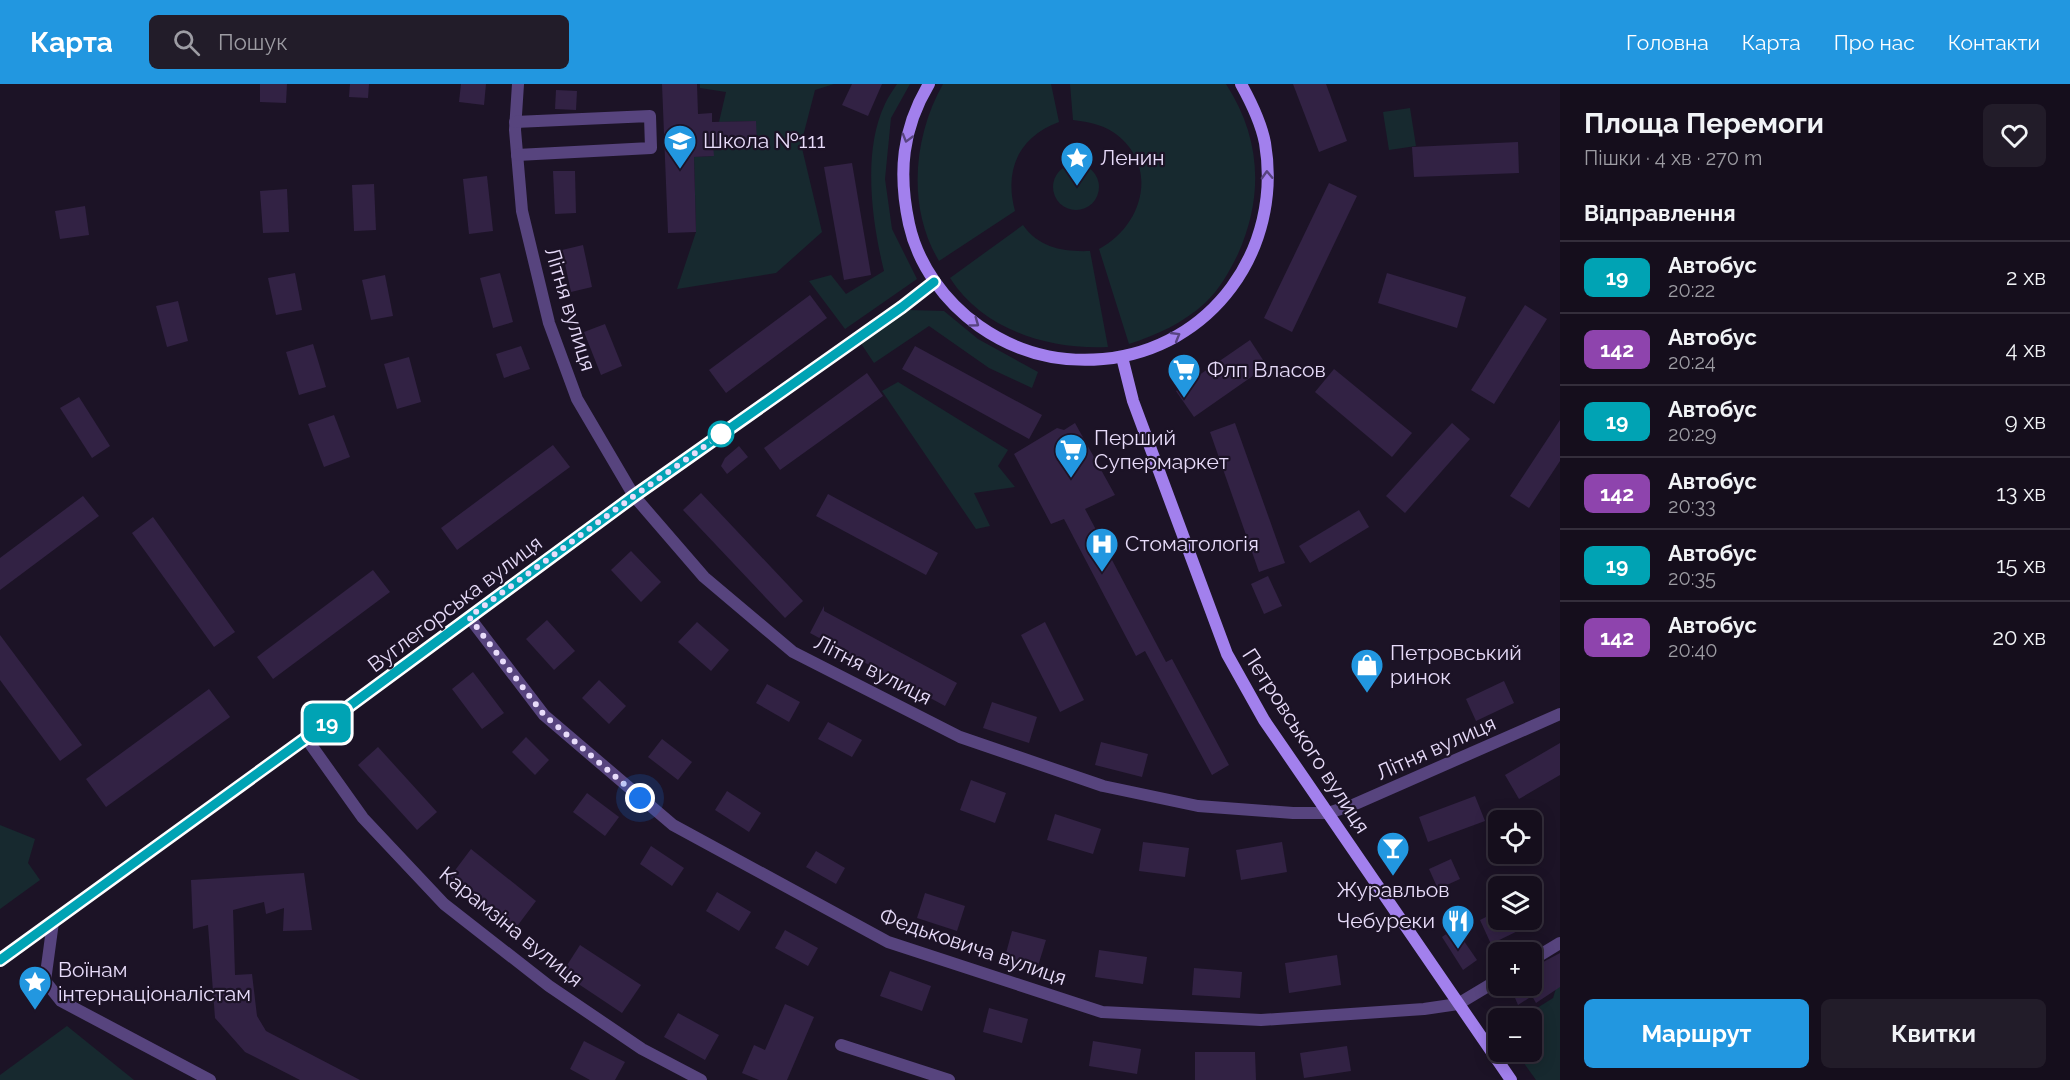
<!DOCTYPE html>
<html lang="uk">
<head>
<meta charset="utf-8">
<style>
  body { margin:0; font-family:Raleway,sans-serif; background:#221c29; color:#f1f3f6; height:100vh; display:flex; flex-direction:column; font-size:22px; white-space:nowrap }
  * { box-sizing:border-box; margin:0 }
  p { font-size:20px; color:#9d9ca3 }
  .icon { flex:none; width:33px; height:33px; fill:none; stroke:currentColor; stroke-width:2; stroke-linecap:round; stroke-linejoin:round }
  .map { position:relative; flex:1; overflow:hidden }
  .drawer { display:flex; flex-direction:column; background:#150e1c; width:510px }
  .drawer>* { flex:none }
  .badge { padding:0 12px; border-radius:9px; font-size:21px; line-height:39px }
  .fabs { position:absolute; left:1488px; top:726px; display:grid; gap:12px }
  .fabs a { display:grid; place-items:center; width:54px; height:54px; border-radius:9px; background:#150e1c; box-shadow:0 3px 15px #0003,0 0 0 2px #342e3b; font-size:30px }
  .you { position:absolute; width:30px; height:30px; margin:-15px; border:4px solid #fff; border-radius:50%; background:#1a73e8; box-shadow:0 0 0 9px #1a73e833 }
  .map>.badge { position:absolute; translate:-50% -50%; box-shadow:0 0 0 3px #fff }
  h2 { padding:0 24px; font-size:22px; line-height:54px }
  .round { display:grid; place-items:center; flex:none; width:63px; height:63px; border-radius:9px; background:#221c29 }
  .overview { display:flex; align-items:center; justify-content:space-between; height:102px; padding:0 24px }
  h1 { font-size:28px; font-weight:700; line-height:45px }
  .button { display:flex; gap:12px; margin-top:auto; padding:12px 24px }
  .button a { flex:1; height:69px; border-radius:9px; background:#2297e0; color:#fff; font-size:24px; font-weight:700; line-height:69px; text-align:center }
  .button a+a { background:#221c29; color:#f1f3f6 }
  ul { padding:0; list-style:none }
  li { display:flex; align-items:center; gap:18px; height:72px; padding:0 24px; border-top:2px solid #342e3b }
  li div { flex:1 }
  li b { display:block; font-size:22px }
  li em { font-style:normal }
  li .badge { min-width:66px; font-weight:700; text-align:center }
  header { display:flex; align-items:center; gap:36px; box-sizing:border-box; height:84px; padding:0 30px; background:#2297e0; color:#fff }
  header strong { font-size:28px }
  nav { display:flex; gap:33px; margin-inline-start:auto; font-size:21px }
  .search { width:420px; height:54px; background:#221c29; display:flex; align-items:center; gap:15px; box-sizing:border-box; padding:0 21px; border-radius:9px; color:#9d9ca3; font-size:22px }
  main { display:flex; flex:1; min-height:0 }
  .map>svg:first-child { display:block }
  .green { fill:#17292f }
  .building { fill:#322244 }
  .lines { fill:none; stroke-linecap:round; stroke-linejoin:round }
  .street { stroke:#57447e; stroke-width:12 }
  .secondary { stroke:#a280ed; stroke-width:12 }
  .oneway { stroke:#584480 }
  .line-casing { stroke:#fff; stroke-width:14 }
  .line { stroke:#00a3b4; stroke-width:9 }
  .walk { stroke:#e8dcfa; stroke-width:6; stroke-dasharray:0 10.8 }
  .stop-dot { fill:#fff; stroke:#00a3b4; stroke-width:3 }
  .labels { text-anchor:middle; stroke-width:4.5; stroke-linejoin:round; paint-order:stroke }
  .poi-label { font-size:21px; fill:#e8dcfa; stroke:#1c1326; text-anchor:start }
  .street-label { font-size:21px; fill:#e8dcfa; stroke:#1c1326 }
</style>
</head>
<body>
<header>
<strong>Карта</strong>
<div class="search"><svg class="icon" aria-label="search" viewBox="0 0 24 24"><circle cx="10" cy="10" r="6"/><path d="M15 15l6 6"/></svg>Пошук</div>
<nav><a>Головна</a><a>Карта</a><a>Про нас</a><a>Контакти</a></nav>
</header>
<main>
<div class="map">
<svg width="1560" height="996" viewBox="0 0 1560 996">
  <rect width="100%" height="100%" fill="#1c1326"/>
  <!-- green -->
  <g class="green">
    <path d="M700,0H834L815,6L801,60L822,148L776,189L677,205L696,148L694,73L713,72V61L756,37L719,38L726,8L700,4Z"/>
    <path d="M897,0H910L891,34L885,95L892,145L917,195L845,245L809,197L831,191L846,210L884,187C872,138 862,68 885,20C888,13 893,6 897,0Z"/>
    <path d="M943,0H1051L1059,38C1018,53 1004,87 1015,127L939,177C907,124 913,53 943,0Z"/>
    <path d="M1070,0H1226C1261,54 1264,112 1238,170C1229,188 1220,205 1205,219C1183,239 1157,251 1129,260L1099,165C1144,141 1160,80 1113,48C1101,40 1087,38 1073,36Z"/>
    <path d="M1410,24L1416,62L1389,66L1383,28Z"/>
    <circle cx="1076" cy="103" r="23"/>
    <path d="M1023,141C1039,164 1064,168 1090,167L1108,263C1049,266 983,246 950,194Z"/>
    <path d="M909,226L944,227L978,255L1038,288L1032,304L989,284L929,242L874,279L860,258Z"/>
    <path d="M898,298L1008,366L998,382L1015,403L974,409L990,442L976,445L882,307Z"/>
    <path d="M0,741L35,755L28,779L40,796L0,825Z"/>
    <path d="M1560,891V996H1536L1516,968H1532V934H1521L1553,914Z"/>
    <path d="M67,942L134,996H0V991Z"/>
  </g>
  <!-- building -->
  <g class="building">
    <path d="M260,0H287L286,19L260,18Z"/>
    <path d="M350,0H369L368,14L349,13Z"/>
    <path d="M461,0H486L484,21L459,18Z"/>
    <path d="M662,0H697L698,30L712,29V38L756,37L757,60L713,61L714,72L694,73L696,148L668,149Z"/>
    <path d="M852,0H882L868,32L842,21Z"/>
    <path d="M1293,0H1326L1347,57L1319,68Z"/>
    <path d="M556,6L577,7L576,26L555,25Z"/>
    <path d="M1518,58L1519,89L1414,93L1412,63Z"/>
    <path d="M852,79L871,191L844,196L824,83Z"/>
    <path d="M553,87H575L576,129L555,130Z"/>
    <path d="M487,92L493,147L469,150L463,95Z"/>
    <path d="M1329,99L1357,112L1292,248L1264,234Z"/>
    <path d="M374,100L376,146L354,147L352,101Z"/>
    <path d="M287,105L289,148L263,149L260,107Z"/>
    <path d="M85,122L89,151L60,155L55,127Z"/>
    <path d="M583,161L592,203L571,208L562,166Z"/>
    <path d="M295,189L302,226L276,231L268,194Z"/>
    <path d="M500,189L513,238L493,244L480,194Z"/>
    <path d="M1387,189L1466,213L1457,244L1378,219Z"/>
    <path d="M385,191L393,232L371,236L362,196Z"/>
    <path d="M810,211L827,234L726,309L709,286Z"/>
    <path d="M178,217L188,257L167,263L156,222Z"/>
    <path d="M1525,221L1547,235L1494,320L1471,306Z"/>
    <path d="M605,240L622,282L601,291L584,248Z"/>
    <path d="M1250,256L1267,282L1194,333L1176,307Z"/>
    <path d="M313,260L326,303L299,311L286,268Z"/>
    <path d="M521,262L530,285L504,294L496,270Z"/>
    <path d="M915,262L1042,331L1029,355L902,285Z"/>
    <path d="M409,273L421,318L397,325L384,280Z"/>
    <path d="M1334,285L1412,349L1392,373L1315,308Z"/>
    <path d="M867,289L883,312L780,386L764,364Z"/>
    <path d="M79,313L110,362L92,374L60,324Z"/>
    <path d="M334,331L350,373L324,383L308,340Z"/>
    <path d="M1560,336V377L1529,424L1510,412Z"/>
    <path d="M1075,339L1115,411L1085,425L1166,578L1172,575L1229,681L1212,691L1145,567L1136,572L1064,435L1051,440L1014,370L1057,344L1064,346Z"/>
    <path d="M1235,339L1285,479L1259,488L1210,348Z"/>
    <path d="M1452,339L1470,355L1405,429L1386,412Z"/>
    <path d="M553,361L570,383L457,466L441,444Z"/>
    <path d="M739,362L748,373L727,390L721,382L725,374Z"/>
    <path d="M701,409L803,517L785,534L683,426Z"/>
    <path d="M828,410L938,469L926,491L816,432Z"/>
    <path d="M83,412L99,432L0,506V474Z"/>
    <path d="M1359,426L1369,443L1310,479L1299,462Z"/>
    <path d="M153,433L235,548L214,563L132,449Z"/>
    <path d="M631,467L661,498L641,518L611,486Z"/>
    <path d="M373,486L390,508L273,595L257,573Z"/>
    <path d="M1268,492L1282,522L1264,530L1251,500Z"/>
    <path d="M824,522V527L957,599L945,622L810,549Z"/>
    <path d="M547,536L575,567L554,586L526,555Z"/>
    <path d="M697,538L729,566L711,587L678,558Z"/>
    <path d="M1045,538L1084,616L1060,628L1021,551Z"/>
    <path d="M0,551L82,661L60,677L0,596Z"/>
    <path d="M473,588L504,629L482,645L452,605Z"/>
    <path d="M599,596L626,622L609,640L582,614Z"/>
    <path d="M1504,597L1514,619L1476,637L1466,615Z"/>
    <path d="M767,600L800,618L789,638L756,619Z"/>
    <path d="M209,605L230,633L106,723L86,695Z"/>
    <path d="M992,618L1037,633L1029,659L983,644Z"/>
    <path d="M828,638L862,656L852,673L818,655Z"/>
    <path d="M526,653L549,676L535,691L512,668Z"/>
    <path d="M662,655L692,678L678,696L648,673Z"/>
    <path d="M1101,658L1148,670L1142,693L1095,681Z"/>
    <path d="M1560,659V691L1519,715L1505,691Z"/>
    <path d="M378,663L437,728L417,746L358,681Z"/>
    <path d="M971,696L1006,709L995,739L960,726Z"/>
    <path d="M727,707L761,729L749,748L715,726Z"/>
    <path d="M587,709L619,733L605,752L573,728Z"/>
    <path d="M1475,712L1485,737L1428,758L1419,733Z"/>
    <path d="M1055,730L1101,745L1093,770L1047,756Z"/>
    <path d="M1143,758L1189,764L1185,793L1139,787Z"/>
    <path d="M1282,758L1287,788L1241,796L1236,766Z"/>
    <path d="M651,762L684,784L672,802L640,780Z"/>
    <path d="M471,765L536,817L515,845L450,793Z"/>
    <path d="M816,767L845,784L836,800L806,783Z"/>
    <path d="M1451,775L1460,795L1438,805L1429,785Z"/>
    <path d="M304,789L312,846L283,847L284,824L266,830L264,818L233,826L235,891L252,890L257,932L266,947L360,996H300L245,968L215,934L208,841L193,845L191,796Z"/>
    <path d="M717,808L751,828L739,847L706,827Z"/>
    <path d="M925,809L965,822L957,847L917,834Z"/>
    <path d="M1498,827V836H1523L1526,843L1491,860L1480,836Z"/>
    <path d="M1455,844L1477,876L1463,886L1442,853Z"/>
    <path d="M785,846L818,864L808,882L775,864Z"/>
    <path d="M1012,847L1046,856L1038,882L1005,873Z"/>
    <path d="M580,861L641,901L622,929L562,889Z"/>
    <path d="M1099,866L1147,873L1143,900L1095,893Z"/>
    <path d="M1560,869V903L1536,919L1532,912L1518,921L1510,902H1532V884Z"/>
    <path d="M1337,871L1341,901L1289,909L1285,879Z"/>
    <path d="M1194,884L1242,888L1240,914L1192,911Z"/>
    <path d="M890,887L931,902L922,927L880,912Z"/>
    <path d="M785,920L814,933L787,996H759L742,989L754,961L765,966Z"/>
    <path d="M989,924L1028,935L1022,959L983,948Z"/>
    <path d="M678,929L719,951L705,976L664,953Z"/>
    <path d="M584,957L625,978L615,996H590L570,985Z"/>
    <path d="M1093,957L1141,965L1137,990L1089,982Z"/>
    <path d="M1347,962L1351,987L1304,994L1300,969Z"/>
    <path d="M1195,968H1255L1256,996H1195Z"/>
  </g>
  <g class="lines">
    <!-- street -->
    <g class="street">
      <path d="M518,0L515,46L522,127L549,239L577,315L634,412L704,493L793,568L960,653L1103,702L1198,722L1293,729H1328L1353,721L1560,630"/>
      <path d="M515,38L650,32L651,64L517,71"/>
      <path d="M469,533L544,631L673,741L888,858L1102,928L1261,936L1424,925L1458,920L1498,896"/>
      <path d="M306,654L363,734L444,820L549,902L642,965L701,996"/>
      <path d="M53,838L45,897L61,917L210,996"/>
      <path d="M1532,876L1560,859"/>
      <path d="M841,961L949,996"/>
    </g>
    <!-- secondary -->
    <g class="secondary">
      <path d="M929,0C902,45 898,89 909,140C918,181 945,218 979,242C1016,268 1058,279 1103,275C1212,265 1283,165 1265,59C1261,38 1251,18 1241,0"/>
      <path d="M1122,273L1133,317L1227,570L1264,636L1511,996"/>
      <path d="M0,876L306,654L634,412L902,223L934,198"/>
    </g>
  </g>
  <!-- one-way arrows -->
  <defs><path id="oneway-chevron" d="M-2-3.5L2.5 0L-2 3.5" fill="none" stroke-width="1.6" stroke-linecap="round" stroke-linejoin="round" transform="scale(1.5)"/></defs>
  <g class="oneway">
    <use href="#oneway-chevron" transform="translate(907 54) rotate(106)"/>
    <use href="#oneway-chevron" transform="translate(1267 91) rotate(-92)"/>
    <use href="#oneway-chevron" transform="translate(975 239) rotate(36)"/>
    <use href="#oneway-chevron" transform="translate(1176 252) rotate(-30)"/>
  </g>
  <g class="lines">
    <!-- line casing -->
    <g class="line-casing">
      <path id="line" d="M0,876L306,654L634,412L902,223L934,198"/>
    </g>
    <!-- line -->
    <use href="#line" class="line"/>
    <!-- walk -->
    <path class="walk" d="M640,714L544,631L469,533L634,412L728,346L721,350"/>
  </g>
  <!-- icons -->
  <defs>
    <g id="school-pin" transform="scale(1.725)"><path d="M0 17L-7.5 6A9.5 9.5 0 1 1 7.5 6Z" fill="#2297e0" stroke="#1c1326"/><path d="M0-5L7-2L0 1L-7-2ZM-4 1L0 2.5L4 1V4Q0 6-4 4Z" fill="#fff"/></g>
    <g id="sight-pin" transform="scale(1.725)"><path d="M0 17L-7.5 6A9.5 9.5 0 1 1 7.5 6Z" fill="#2297e0" stroke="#1c1326"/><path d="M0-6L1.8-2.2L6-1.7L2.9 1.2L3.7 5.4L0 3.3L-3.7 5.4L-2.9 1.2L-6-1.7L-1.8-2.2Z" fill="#fff"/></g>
    <g id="supermarket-pin" transform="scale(1.725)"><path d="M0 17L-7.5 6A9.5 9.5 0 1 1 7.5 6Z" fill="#2297e0" stroke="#1c1326"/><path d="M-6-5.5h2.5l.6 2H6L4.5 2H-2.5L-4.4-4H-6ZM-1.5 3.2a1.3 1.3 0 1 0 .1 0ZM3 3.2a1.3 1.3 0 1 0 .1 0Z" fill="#fff"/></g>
    <g id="hospital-pin" transform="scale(1.725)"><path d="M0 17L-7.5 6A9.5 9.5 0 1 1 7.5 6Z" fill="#2297e0" stroke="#1c1326"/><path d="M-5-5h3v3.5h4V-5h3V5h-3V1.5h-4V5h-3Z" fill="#fff"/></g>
    <g id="shop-pin" transform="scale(1.725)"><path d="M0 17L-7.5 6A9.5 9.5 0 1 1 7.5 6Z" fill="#2297e0" stroke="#1c1326"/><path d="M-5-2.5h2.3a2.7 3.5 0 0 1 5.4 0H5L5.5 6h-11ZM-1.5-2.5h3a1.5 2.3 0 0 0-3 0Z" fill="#fff"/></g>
    <g id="bar-pin" transform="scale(1.725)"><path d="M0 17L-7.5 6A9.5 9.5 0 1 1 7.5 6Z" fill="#2297e0" stroke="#1c1326"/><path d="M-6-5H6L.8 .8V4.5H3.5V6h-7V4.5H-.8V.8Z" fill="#fff"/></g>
    <g id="restaurant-pin" transform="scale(1.725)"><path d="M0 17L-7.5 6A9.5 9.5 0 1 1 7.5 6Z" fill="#2297e0" stroke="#1c1326"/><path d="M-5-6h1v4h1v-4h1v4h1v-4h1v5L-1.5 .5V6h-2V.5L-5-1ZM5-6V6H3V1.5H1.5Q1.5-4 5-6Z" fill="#fff"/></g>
  </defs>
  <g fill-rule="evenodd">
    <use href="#school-pin" x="680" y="57"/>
    <use href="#sight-pin" x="1077" y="74"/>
    <use href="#supermarket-pin" x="1184" y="286"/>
    <use href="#supermarket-pin" x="1071" y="366"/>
    <use href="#hospital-pin" x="1102" y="460"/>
    <use href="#shop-pin" x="1367" y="581"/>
    <use href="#bar-pin" x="1393" y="764"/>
    <use href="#restaurant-pin" x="1458" y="837"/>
    <use href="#sight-pin" x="35" y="898"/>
  </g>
  <!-- markers -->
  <circle class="stop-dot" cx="721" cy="350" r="12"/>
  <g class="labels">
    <!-- poi labels -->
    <g class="poi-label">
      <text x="703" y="64">Школа №111</text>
      <text x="1100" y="81">Ленин</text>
      <text x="1207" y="293">Флп Власов</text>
      <text x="1094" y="361">Перший<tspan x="1094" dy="24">Супермаркет</tspan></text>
      <text x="1125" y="467">Стоматологія</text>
      <text x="1390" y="576">Петровський<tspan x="1390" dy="24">ринок</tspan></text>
      <text x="1393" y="813" text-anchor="middle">Журавльов</text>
      <text x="1435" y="844" text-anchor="end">Чебуреки</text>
      <text x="58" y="893">Воїнам<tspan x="58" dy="24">інтернаціоналістам</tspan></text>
    </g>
    <!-- street labels -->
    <g class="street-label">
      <text transform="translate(570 225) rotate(73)" y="7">Літня вулиця</text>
      <text transform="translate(455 520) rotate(-37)" y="7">Вуглегорська вулиця</text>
      <text transform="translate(873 586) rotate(27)" y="7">Літня вулиця</text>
      <text transform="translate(1306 657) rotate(57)" y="7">Петровського вулиця</text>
      <text transform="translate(1436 664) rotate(-24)" y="7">Літня вулиця</text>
      <text transform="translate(511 843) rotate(39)" y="7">Карамзіна вулиця</text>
      <text transform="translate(973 863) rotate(19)" y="7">Федьковича вулиця</text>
    </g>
  </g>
</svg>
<div class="fabs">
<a><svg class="icon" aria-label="locate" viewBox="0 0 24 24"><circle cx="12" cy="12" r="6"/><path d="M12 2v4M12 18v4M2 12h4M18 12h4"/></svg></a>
<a><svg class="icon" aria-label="layers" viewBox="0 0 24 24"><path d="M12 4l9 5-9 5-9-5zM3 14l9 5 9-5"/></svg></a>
<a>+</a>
<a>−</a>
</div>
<div class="you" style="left:640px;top:714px"></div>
<b class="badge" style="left:327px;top:639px;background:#00a3b4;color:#fff">19</b>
</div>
<section class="drawer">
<div class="overview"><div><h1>Площа Перемоги</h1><p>Пішки · 4 хв · 270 m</p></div><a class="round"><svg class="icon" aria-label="heart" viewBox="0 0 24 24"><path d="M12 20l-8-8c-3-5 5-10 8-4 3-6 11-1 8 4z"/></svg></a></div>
<h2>Відправлення</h2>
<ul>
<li><span class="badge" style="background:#00a3b4;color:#fff">19</span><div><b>Автобус</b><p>20:22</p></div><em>2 хв</em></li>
<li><span class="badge" style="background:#8e44ad;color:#fff">142</span><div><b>Автобус</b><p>20:24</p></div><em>4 хв</em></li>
<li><span class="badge" style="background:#00a3b4;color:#fff">19</span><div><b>Автобус</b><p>20:29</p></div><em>9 хв</em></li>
<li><span class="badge" style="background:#8e44ad;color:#fff">142</span><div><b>Автобус</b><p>20:33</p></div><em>13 хв</em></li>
<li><span class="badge" style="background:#00a3b4;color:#fff">19</span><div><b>Автобус</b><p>20:35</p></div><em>15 хв</em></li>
<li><span class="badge" style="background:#8e44ad;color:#fff">142</span><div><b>Автобус</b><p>20:40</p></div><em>20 хв</em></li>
</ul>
<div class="button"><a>Маршрут</a><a>Квитки</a></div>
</section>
</main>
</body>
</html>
